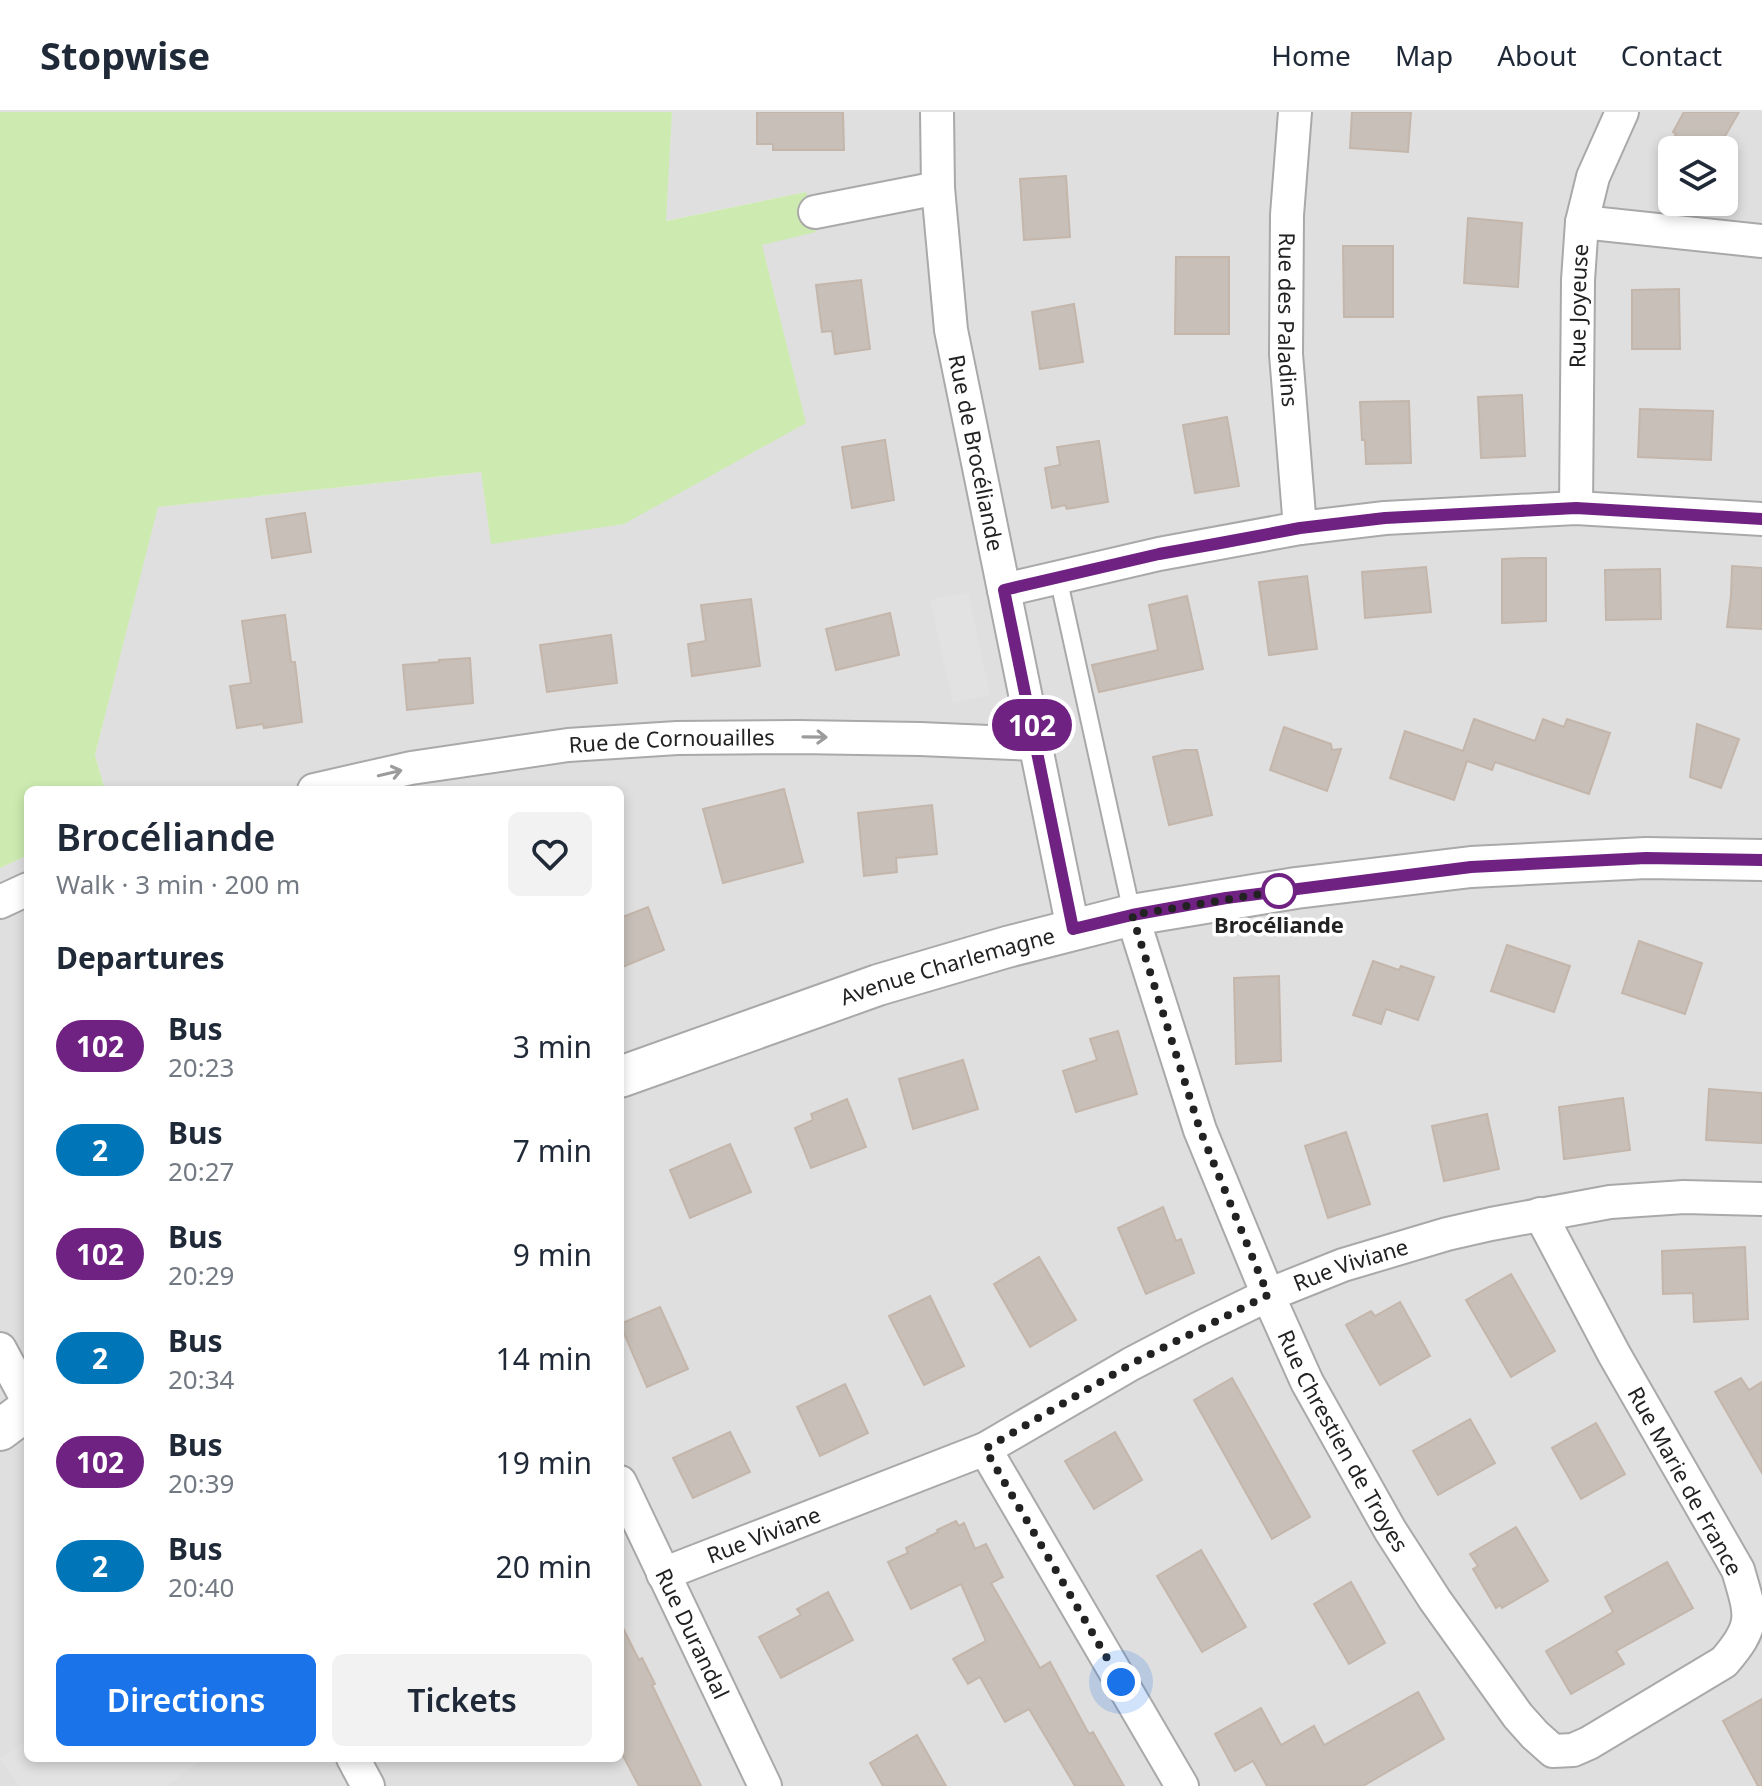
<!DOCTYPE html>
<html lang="en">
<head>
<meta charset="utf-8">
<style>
  body { margin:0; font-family:"Noto Sans",sans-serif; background:#f2f2f3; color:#1f2937; height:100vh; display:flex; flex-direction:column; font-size:30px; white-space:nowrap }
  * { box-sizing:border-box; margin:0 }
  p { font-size:26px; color:#747a83 }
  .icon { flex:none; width:44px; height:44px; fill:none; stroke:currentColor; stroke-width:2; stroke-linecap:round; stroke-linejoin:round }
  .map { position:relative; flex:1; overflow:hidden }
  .drawer { position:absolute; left:24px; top:674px; width:600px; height:976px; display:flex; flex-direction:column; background:#fff; border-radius:12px; box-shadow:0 4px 12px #0003 }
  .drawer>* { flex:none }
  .badge { padding:0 16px; border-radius:26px; font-size:28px; line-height:52px }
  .controls { position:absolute; left:1658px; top:24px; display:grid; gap:16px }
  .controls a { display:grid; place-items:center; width:80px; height:80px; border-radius:12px; background:#fff; box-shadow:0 4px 12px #0003; font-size:40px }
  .you { position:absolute; width:40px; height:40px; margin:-20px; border:6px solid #fff; border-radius:50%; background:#1a73e8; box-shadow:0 0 0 12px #1a73e833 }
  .map>.badge { position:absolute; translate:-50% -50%; box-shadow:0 0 0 4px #fff }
  h2 { padding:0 32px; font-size:30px; line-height:72px }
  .round { display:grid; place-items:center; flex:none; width:84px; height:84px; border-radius:12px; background:#f2f2f3 }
  .headline { display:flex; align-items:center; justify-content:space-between; height:136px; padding:0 32px }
  h1 { font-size:38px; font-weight:600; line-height:60px }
  .action { display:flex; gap:16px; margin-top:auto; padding:16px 32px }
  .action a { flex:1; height:92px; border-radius:12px; background:#1a73e8; color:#fff; font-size:32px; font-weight:600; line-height:92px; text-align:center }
  .action a+a { background:#f2f2f3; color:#1f2937 }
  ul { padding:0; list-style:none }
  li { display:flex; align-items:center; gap:24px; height:104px; padding:0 32px }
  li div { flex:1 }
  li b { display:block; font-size:30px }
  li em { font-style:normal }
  li .badge { min-width:88px; font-weight:700; text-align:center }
  header { display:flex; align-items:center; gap:48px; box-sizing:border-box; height:112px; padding:0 40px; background:#fff; border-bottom:2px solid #e0e1e3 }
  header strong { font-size:38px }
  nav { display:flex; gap:44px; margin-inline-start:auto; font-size:28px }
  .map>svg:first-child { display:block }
  .residential { fill:#e0dfdf; fill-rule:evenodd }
  .grass { fill:#cdebb0 }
  .parking { fill:#e2e2e2 }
  .building { fill:#c7bfb8; stroke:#c4b6ab; stroke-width:2 }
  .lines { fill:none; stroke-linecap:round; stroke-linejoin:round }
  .service-casing { stroke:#a9a9a9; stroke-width:20 }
  .minor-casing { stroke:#a9a9a9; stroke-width:36 }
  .tertiary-casing { stroke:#a9a9a9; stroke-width:44 }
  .service { stroke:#fff; stroke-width:16 }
  .minor { stroke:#fff; stroke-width:32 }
  .tertiary { stroke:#fff; stroke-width:40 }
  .oneway { stroke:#9c9c9c }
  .line-casing { stroke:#fff; stroke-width:18 }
  .line { stroke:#702283; stroke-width:12 }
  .walk { stroke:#222; stroke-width:8; stroke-dasharray:0 14.4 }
  .stop-dot { fill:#fff; stroke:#702283; stroke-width:4 }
  .labels { text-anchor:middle; stroke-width:7; stroke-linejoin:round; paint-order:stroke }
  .street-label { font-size:22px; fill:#222; stroke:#fff }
  .stop-label { font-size:22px; font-weight:bold; fill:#222; stroke:#fff }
</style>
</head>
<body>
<header>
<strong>Stopwise</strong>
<nav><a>Home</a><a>Map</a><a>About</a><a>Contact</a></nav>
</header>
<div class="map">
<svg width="1762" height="1674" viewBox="0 0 1762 1674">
  <rect width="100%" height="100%" fill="#f2efe9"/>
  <!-- residential -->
  <path class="residential" d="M672,0H1762V1674H0V756L28,743V1646H620V678H105L95,643L157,395L482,360L491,431L806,80L665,109ZM1672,38H1724V90H1672Z"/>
  <!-- grass -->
  <path class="grass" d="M0,0H672L666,109L806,80L816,120L762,133L806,311L624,412L491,432L481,360L158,395L95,643L105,678H28V743L0,756Z"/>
  <!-- parking -->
  <g class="parking">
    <path d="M968,480L990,583L953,591L930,488Z"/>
    <path d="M28,1627V1646H205L166,1674H19L0,1646Z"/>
  </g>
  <!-- building -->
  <g class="building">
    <path d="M757,0H843L844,38H773V32H757Z"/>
    <path d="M1352,0H1411L1408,40L1350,36Z"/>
    <path d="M1684,0H1739L1717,38H1666L1676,22L1673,20Z"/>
    <path d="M1066,64L1070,125L1024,128L1020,67Z"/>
    <path d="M1468,106L1522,111L1518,175L1464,171Z"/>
    <path d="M1343,134H1393V205H1344Z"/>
    <path d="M1176,145H1229V222H1175Z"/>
    <path d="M861,168L870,237L835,242L832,219L822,220L816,173Z"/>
    <path d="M1679,177L1680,237H1632V178Z"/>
    <path d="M1074,192L1083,250L1040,257L1032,200Z"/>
    <path d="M1522,283L1525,344L1481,346L1478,285Z"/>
    <path d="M1409,289L1411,351L1366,352L1365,328H1362L1360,290Z"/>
    <path d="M1640,297L1713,299L1711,348L1638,345Z"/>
    <path d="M1227,305L1239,374L1195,381L1183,313Z"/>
    <path d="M885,328L894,388L852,396L842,335Z"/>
    <path d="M1099,329L1108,390L1067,397L1065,393L1052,396L1045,356L1060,353L1057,335Z"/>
    <path d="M305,401L311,440L272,446L266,407Z"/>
    <path d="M1524,446H1546V509L1502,511V447Z"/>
    <path d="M1732,454L1762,456V517L1727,515L1731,484Z"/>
    <path d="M1426,455L1431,500L1365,506L1362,460Z"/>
    <path d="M1660,457L1661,507L1606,508L1605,458Z"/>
    <path d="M1307,464L1317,537L1269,543L1259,470Z"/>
    <path d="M1187,484L1203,557L1099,580L1092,553L1158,538L1149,493Z"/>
    <path d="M751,487L760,554L692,564L688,532L706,529L701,493Z"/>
    <path d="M890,501L899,543L836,558L826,517Z"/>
    <path d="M285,503L291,550H295L302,610L264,616L263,612L237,616L230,574L251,571L242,509Z"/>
    <path d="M611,523L617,571L547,580L540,533Z"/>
    <path d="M470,546L473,591L407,598L403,553L439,550V548Z"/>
    <path d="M1474,607L1535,629L1543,607L1564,615L1567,607L1610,621L1589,682L1495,650L1492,658L1467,649L1454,688L1390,666L1405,619L1463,639Z"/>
    <path d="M1697,612L1739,627L1721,676L1690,665Z"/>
    <path d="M1284,615L1331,632L1332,638L1341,637L1327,679L1270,658Z"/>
    <path d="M1184,638H1197L1212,703L1169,713L1153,645Z"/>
    <path d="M784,677L803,750L723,771L703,697Z"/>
    <path d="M932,693L937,742L896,746L897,760L864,764L858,701Z"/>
    <path d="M648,795L664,838L620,856V806Z"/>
    <path d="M1639,829L1702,851L1685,902L1622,881Z"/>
    <path d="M1507,833L1570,854L1554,900L1491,879Z"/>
    <path d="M1373,849L1399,858L1401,854L1434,865L1418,908L1386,897L1381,912L1353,903Z"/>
    <path d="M1279,864L1281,949L1236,952L1234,866Z"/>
    <path d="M1118,919L1137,982L1076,1000L1063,959L1097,948L1090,927Z"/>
    <path d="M963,948L978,997L913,1017L899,967Z"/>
    <path d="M1709,977L1762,981V1031L1706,1028Z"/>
    <path d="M1623,986L1630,1038L1564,1047L1559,995Z"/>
    <path d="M847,987L866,1035L811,1056L795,1016L813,1008L811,1002Z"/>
    <path d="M1487,1002L1499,1057L1444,1069L1432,1014Z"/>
    <path d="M1346,1020L1370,1092L1328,1106L1305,1034Z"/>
    <path d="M730,1032L751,1080L690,1106L670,1058Z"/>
    <path d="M1163,1095L1176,1129L1181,1127L1194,1161L1146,1182L1118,1116Z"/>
    <path d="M1745,1135L1748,1207L1694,1210L1693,1181L1663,1182L1662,1139Z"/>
    <path d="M1039,1145L1076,1208L1030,1235L994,1172Z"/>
    <path d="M1511,1162L1555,1239L1511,1265L1466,1188Z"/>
    <path d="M930,1184L964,1254L924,1273L889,1204Z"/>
    <path d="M1400,1190L1430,1244L1380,1273L1346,1213L1371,1199L1375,1204Z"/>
    <path d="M660,1195L688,1257L647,1275L620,1212Z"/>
    <path d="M1232,1266L1310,1405L1272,1427L1194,1288Z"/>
    <path d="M1741,1266L1749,1278L1762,1270V1361L1715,1280Z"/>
    <path d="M845,1272L868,1321L820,1344L797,1295Z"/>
    <path d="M1470,1307L1495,1351L1438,1383L1413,1339Z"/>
    <path d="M1596,1311L1625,1362L1581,1387L1552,1336Z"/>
    <path d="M730,1320L750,1360L693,1386L673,1346Z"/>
    <path d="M1115,1320L1142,1368L1094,1397L1065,1349Z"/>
    <path d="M956,1409L959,1414L964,1411L975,1437L986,1432L1003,1465L991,1471L1040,1556L1050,1550L1089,1622L1093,1620L1124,1674H1075L1029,1597L1005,1610L980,1565L968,1572L953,1547L986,1529L961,1472L911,1497L888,1450L908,1441L906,1436L938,1420L937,1418Z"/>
    <path d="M1516,1415L1548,1469L1502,1496L1500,1493L1496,1496L1473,1457L1478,1454L1470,1442Z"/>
    <path d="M1201,1438L1246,1515L1202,1540L1157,1464Z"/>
    <path d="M1667,1450L1693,1496L1616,1539L1624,1552L1571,1582L1546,1539L1613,1500L1605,1485Z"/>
    <path d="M1351,1470L1385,1531L1349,1552L1314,1492Z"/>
    <path d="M828,1480L853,1528L781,1566L759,1525L801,1503L797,1497Z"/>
    <path d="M620,1510L639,1548L642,1546L655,1572L652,1573L701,1674H639L620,1638Z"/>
    <path d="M1418,1580L1444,1627L1363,1674H1267L1253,1649L1235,1659L1215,1622L1261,1596L1281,1633L1314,1614L1324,1633Z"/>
    <path d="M1762,1587V1674H1758L1723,1609Z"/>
    <path d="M917,1623L946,1674H883L870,1651Z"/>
  </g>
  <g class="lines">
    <!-- service casing -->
    <g class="service-casing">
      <path id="service" d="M1058,465L1132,801"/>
    </g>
    <!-- minor casing -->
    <g class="minor-casing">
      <g id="minor">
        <path id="s1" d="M937,0L938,76L951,218L1073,817"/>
        <path id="s2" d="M1295,0L1287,103L1286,242L1300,416"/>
        <path d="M815,100L938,76"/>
        <path d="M1582,110L1762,129"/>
        <path id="s3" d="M1576,396L1578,168L1582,110L1593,65L1622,0"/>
        <path d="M1004,478L1159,442L1300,416L1385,406L1576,396L1762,407"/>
        <path id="s4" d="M314,678L411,656L568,633L677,626L798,625L920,627L1035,632"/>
        <path d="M0,790L28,777"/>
        <path id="s5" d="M1132,803L1200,1018L1268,1183L1307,1270L1390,1418L1435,1488L1518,1604L1535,1623L1553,1639L1573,1638L1589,1631L1724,1550C1757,1512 1751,1503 1738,1458L1614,1242L1540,1102"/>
        <path d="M0,1237L28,1289"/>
        <path d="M985,1337L1182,1674"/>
        <path id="s6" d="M620,1370L765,1674"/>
        <path id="s7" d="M663,1462L985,1337L1131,1252L1198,1217L1268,1183L1343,1153L1447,1122L1491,1112L1610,1090L1684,1085L1762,1087"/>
        <path d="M353,1646L368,1674"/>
      </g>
    </g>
    <!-- tertiary casing -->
    <g class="tertiary-casing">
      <g id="tertiary">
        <path id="s8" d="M620,965L878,873L1007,835L1132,803L1296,776L1471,755L1646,746L1762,748"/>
        <path d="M0,1318L28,1297"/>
      </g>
    </g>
    <!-- service -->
    <use href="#service" class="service"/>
    <!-- minor -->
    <use href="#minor" class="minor"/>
    <!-- tertiary -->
    <use href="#tertiary" class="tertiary"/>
  </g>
  <!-- one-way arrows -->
  <defs><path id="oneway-shaft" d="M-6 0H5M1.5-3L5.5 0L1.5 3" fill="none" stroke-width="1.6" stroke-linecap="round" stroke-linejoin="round" transform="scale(2)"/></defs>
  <g class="oneway">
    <use href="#oneway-shaft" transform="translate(815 625) rotate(1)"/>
    <use href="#oneway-shaft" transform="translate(390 661) rotate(-13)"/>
  </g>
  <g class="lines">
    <!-- line casing -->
    <g class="line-casing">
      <path id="line" d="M1762,407L1576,396L1385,406L1300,416L1215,432L1159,442L1004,478L1073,817L1132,803L1226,786L1471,755L1646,746L1762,748"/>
    </g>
    <!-- line -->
    <use href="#line" class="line"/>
    <!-- walk -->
    <path class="walk" d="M1121,1570L985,1337L1131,1252L1268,1183L1200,1018L1132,803L1279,779"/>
  </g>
  <!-- markers -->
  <circle class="stop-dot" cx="1279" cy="779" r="16"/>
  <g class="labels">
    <!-- street labels -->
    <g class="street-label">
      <text dy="8" stroke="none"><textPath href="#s3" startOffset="202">Rue Joyeuse</textPath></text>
      <text dy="8" stroke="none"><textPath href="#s2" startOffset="208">Rue des Paladins</textPath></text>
      <text dy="8" stroke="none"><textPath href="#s1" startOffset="344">Rue de Brocéliande</textPath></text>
      <text dy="8" stroke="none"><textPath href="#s4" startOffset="362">Rue de Cornouailles</textPath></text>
      <text dy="8" stroke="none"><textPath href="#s8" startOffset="346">Avenue Charlemagne</textPath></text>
      <text dy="8" stroke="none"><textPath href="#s7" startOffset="756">Rue Viviane</textPath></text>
      <text dy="8" stroke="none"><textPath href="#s5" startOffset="568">Rue Chrestien de Troyes</textPath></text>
      <text transform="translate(1685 1369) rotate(61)" y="8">Rue Marie de France</text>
      <text dy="8" stroke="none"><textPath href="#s7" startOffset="108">Rue Viviane</textPath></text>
      <text dy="8" stroke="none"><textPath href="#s6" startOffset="168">Rue Durandal</textPath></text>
    </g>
    <!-- stop labels -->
    <g class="stop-label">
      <text x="1279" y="821">Brocéliande</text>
    </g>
  </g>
</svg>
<div class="controls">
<a><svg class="icon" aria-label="layers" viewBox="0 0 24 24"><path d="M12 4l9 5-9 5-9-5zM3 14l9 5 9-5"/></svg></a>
</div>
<div class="you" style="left:1121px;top:1570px"></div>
<b class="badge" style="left:1032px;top:613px;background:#702283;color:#fff">102</b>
<section class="drawer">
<div class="headline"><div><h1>Brocéliande</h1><p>Walk · 3 min · 200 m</p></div><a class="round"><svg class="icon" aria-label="heart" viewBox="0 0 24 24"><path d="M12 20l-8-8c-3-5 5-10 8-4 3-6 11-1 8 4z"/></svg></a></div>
<h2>Departures</h2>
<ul>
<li><span class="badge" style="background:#702283;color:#fff">102</span><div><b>Bus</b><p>20:23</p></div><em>3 min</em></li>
<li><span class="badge" style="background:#0075b8;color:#fff">2</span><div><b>Bus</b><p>20:27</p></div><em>7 min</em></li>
<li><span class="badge" style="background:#702283;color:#fff">102</span><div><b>Bus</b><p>20:29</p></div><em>9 min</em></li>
<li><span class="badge" style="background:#0075b8;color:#fff">2</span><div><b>Bus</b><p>20:34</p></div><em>14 min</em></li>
<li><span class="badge" style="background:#702283;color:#fff">102</span><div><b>Bus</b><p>20:39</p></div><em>19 min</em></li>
<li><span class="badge" style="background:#0075b8;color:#fff">2</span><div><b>Bus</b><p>20:40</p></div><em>20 min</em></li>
</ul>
<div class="action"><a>Directions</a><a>Tickets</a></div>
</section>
</div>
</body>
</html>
